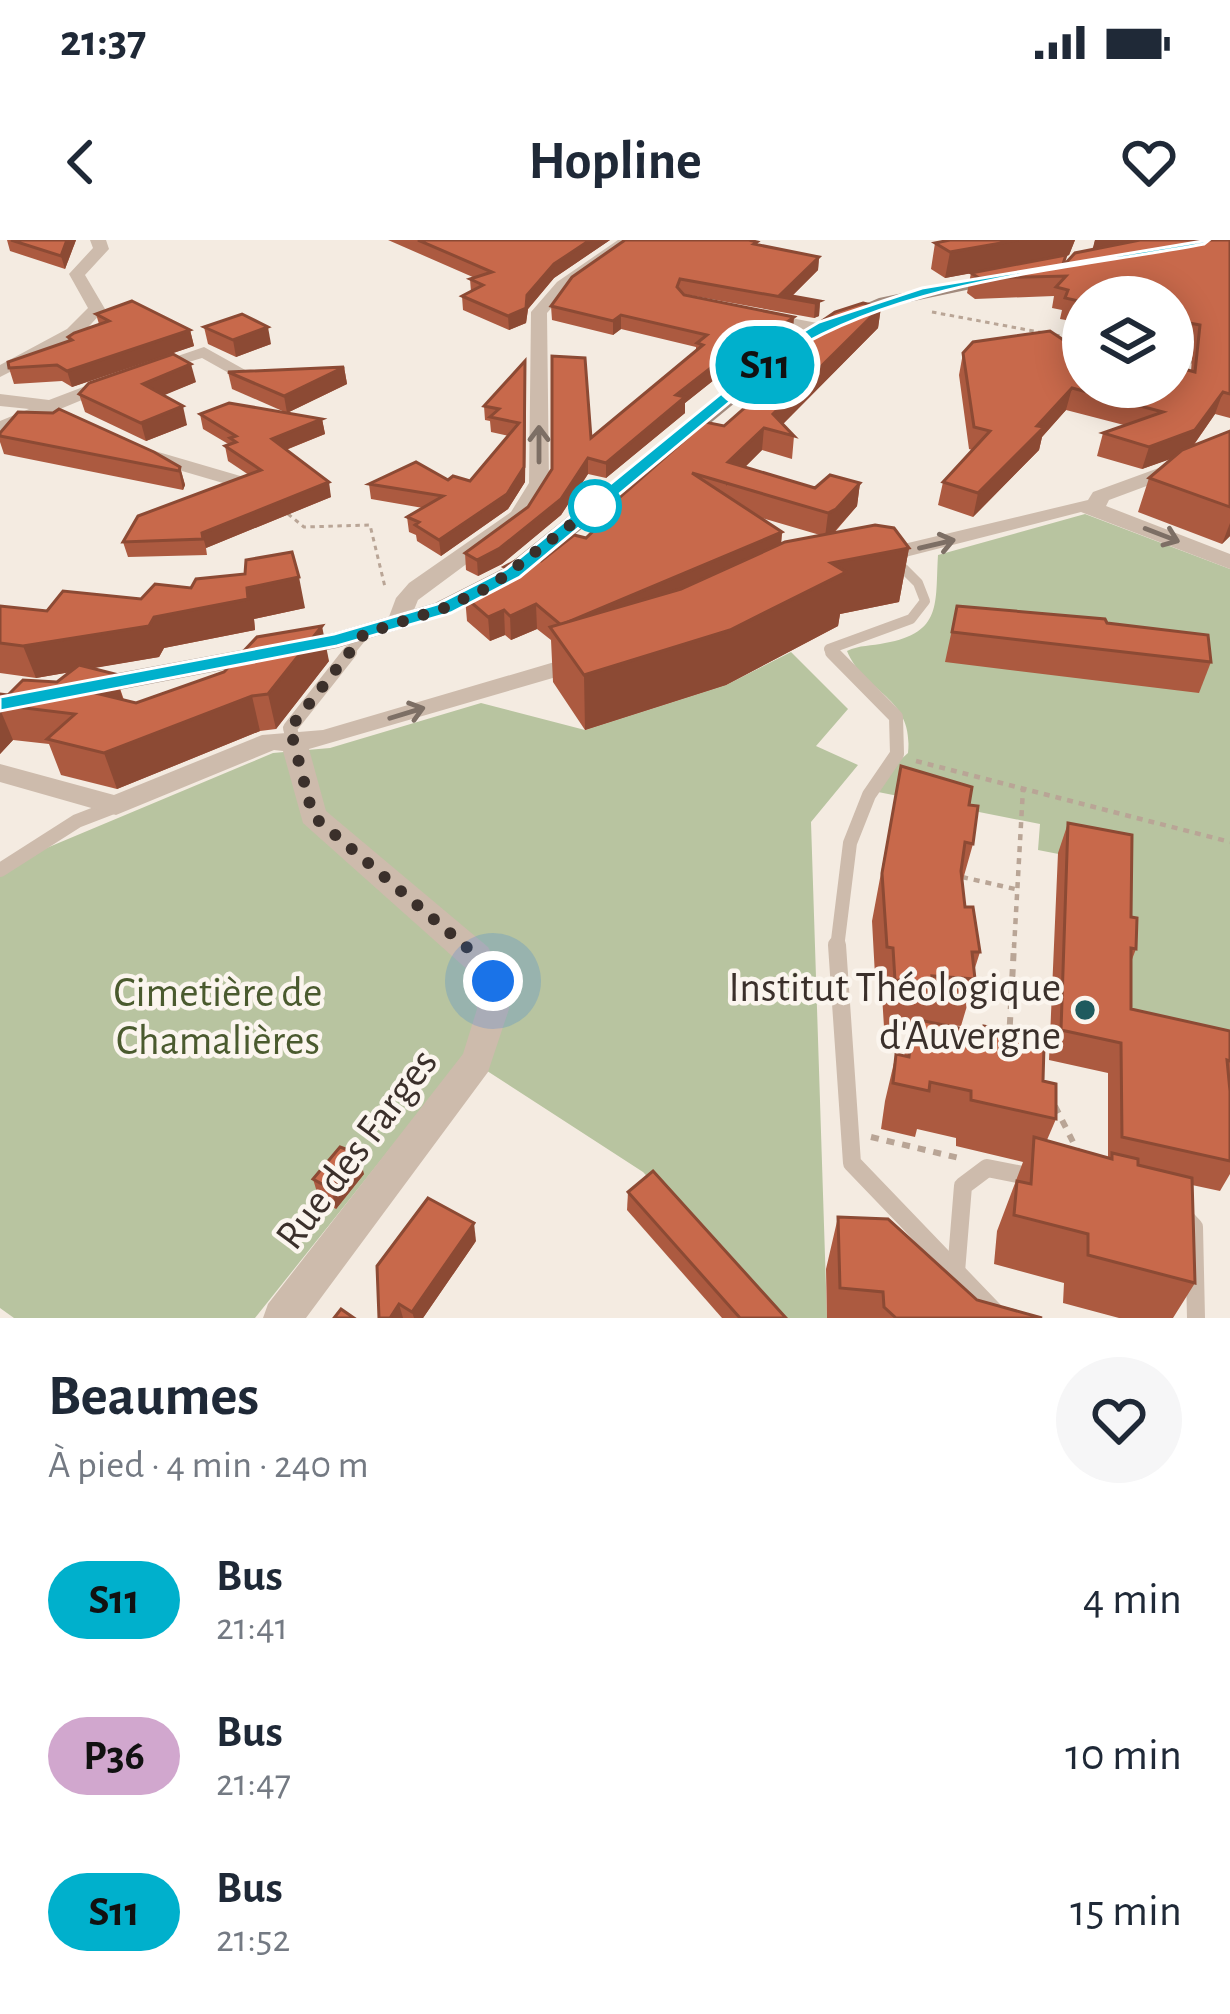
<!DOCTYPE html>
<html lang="fr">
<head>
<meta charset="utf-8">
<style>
  body { margin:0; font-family:"Alegreya Sans",sans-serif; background:#f6f6f7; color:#1f2937; height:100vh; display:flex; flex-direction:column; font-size:45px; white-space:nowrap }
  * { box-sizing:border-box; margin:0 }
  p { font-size:39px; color:#747a83 }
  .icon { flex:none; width:66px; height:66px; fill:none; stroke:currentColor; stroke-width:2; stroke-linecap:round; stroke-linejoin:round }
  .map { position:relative; height:1078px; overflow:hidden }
  .side { display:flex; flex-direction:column; background:#fff; flex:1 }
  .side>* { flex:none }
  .badge { padding:0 24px; border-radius:39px; font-size:42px; line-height:78px }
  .buttons { position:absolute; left:1062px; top:36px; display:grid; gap:24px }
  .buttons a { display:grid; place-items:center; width:132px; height:132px; border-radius:50%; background:#fff; box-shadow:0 6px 30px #0003; font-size:60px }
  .you { position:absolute; width:60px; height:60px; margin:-30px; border:9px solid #fff; border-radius:50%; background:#1a73e8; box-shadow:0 0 0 18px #1a73e833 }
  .map>.badge { position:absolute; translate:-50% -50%; box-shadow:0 0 0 6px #fff }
  .round { display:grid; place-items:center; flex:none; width:126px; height:126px; border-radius:63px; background:#f6f6f7 }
  .headline { display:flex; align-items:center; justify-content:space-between; height:204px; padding:0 48px }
  h1 { font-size:57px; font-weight:700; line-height:90px }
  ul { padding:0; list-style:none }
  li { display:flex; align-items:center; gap:36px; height:156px; padding:0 48px }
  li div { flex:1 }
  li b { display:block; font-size:45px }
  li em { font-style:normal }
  li .badge { min-width:132px; font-weight:700; text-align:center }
  .status { display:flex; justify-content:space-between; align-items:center; height:84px; padding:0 60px; background:#fff; direction:ltr }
  .status svg { height:33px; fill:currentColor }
  header { display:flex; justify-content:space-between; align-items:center; height:156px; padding:0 48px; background:#fff; font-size:54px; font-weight:700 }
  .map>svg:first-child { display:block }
  .green { fill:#b8c4a0 }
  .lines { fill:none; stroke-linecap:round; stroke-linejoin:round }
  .path-far2 { stroke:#b9a596; stroke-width:3; stroke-dasharray:4.5 4.5; stroke-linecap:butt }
  .path-far1 { stroke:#b9a596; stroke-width:4.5; stroke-dasharray:6 6; stroke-linecap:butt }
  .path { stroke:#b9a596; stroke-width:6; stroke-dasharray:8 8; stroke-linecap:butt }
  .service-far3 { stroke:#cdbbac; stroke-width:9 }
  .service-far2 { stroke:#cdbbac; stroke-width:10 }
  .service-far1 { stroke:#cdbbac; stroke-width:14 }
  .service { stroke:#cdbbac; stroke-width:18 }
  .minor { fill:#cdbbac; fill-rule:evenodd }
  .secondary { fill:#a18a7d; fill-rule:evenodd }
  .wall { fill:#ac5a40; fill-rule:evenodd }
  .shaded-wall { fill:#8c4a34 }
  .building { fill:#c8694b; stroke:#8c4a34; stroke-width:3 }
  .oneway { stroke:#7d6f65 }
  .line { fill:#00b0cc; stroke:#fff; stroke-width:3 }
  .walk { stroke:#3b302b; stroke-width:12; stroke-dasharray:0 21.6 }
  .stop-dot { fill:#fff; stroke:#00b0cc; stroke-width:6 }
  .poi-dot { fill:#1f5a5e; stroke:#fbf5ee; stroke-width:4.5 }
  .labels { text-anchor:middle; stroke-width:9; stroke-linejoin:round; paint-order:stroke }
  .poi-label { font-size:42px; fill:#3b302b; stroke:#fbf5ee; text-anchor:end }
  .park-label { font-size:42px; fill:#4a5a2e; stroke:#fbf5ee }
  .street-label { font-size:42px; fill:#3b302b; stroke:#fbf5ee }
</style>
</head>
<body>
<div class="status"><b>21:37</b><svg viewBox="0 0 49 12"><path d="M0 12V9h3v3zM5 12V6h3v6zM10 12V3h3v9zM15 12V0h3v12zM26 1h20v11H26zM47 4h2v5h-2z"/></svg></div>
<header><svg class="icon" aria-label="back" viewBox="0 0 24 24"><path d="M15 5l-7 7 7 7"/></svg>Hopline<svg class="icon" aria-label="heart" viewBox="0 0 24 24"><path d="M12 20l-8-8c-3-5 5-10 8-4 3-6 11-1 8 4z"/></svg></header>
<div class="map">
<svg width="1230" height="1078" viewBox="0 0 1230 1078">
  <rect width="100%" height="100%" fill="#f4ebe1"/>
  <!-- green -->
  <g class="green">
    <path d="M1085,274L1230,329V824L1118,800L1120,626L1038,610L1040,584L873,551L877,541L908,513C914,456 865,454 847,411C859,405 872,406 885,403C943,393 935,363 938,315Z"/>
    <path d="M791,412L848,469L816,506L858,525L811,582L827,1078H781L643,932L464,816L255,1078H14L0,1068V636L37,612L273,513L330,508L481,463L585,490L726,445Z"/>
  </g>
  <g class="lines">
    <!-- path-far2 -->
    <g class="path-far2">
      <path d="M932,72L1044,93"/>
      <path d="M1055,95L1083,100"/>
      <path d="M1173,119L1197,123"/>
      <path d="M288,274L304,287L370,285L385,347"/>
    </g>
    <!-- path-far1 -->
    <g class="path-far1">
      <path d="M916,521L1230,602"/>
      <path d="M962,637L1015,649"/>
      <path d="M1014,708L1023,549"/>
    </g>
    <!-- path -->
    <g class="path">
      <path d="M862,740L876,741"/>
      <path d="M970,748L1012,756"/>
      <path d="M1009,801L1014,705"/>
      <path d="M1055,866L1079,914"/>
      <path d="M871,897L959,918"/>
    </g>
    <!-- service-far3 -->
    <path class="service-far3" d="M777,80L819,88"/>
    <!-- service-far2 -->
    <g class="service-far2">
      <path d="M347,415L364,394"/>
      <path d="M835,415L829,409L911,379L925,361L918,343L893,318"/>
    </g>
    <!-- service-far1 -->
    <g class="service-far1">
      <path d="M832,412L896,477L897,514L869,555L850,603L837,708"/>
      <path d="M294,503L290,488L350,412"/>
      <path d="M0,630L77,581L116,566"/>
    </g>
    <!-- service -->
    <g class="service">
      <path d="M837,705L852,923L997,1074L1013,1078"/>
      <path d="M1182,974L1194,987L1196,1078"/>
      <path d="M956,1032L963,946L987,928L1033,937"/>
    </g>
    <!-- minor -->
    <g class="minor">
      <path d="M90,0H106L109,9L85,35L105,69L79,97L0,137V125L67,89L88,68L69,34L93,8Z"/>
      <path d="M618,0H636L569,48L547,73L549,243L526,280L418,360L407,387H391L387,382L396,358L409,343L511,272L529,243L531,72L557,42Z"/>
      <path d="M204,107L258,137L243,141L202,118L149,134L140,129Z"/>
      <path d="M112,136L118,137V145L0,194V181L29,169L0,166V154L49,160Z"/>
      <path d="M1230,202V215L1109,260L1106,266L1230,314V329L1081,272L874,325L863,318L866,313L1088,260L1093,252Z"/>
      <path d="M148,209L254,240L257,244L247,250L141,219V211Z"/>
      <path d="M585,413L597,421L594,426L309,509L326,571L488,707L507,745L509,769L488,832L306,1078H263L268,1064L463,814L477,769L470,732L303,583L283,511L274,510L116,575L0,542V524L114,555L262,495L323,490Z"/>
    </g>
    <!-- secondary -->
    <path class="secondary" d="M1008,31L1017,36L1014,40L890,66L809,102L522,338L453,373L337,408L0,473V455L333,393L435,363L504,328L795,94L879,58Z"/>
  </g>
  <!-- wall -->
  <g class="wall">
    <path d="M7,0H76L65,29L10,11Z"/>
    <path d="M388,0H610L554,38L528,69L526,83L509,90L463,70L462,56L471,52L470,39L475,38Z"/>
    <path d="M950,0H1075L1069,15L1066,16L1064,24L1093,10L1095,0H1230V178L1215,174L1193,206L1230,191V296L1222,304L1138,272L1149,238L1172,218L1142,229L1097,216L1103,193L1124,185L1066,170L1042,197L1039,210L973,277L938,265L943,242L972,210L969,209L959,135L963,113L1083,147L1191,131L1193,106L1173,102V57H1083V83L1060,79L1062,70L1052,68L1054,56L975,59L967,53L971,33L945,38L931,29L935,3Z"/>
    <path d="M757,2V5L819,17L818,30L792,56L820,61L819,76L814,78L683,54L793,92L739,131L729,128L685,163V173L606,238L588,234L561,275L502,324L478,336L466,330L465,313L528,267L591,198L696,111V107L621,89L613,95L552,80L551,66Z"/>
    <path d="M881,67L878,88L783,184L794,196L792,219L762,210L745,227L815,248L860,243L857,266L834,293L909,308L899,362L840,374L838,386L726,445L585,490L553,442L551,400L537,389L511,400L505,395L490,401L467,381L465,357L505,338L504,327L541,321L586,298L612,273V264L724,186L748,164L749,153L769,137L771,116ZM759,277L820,295L781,304L782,292Z"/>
    <path d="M96,74L190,90L194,106L72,147L62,141L14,144L9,128L69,101L68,97L99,84Z"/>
    <path d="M204,87L271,104L236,117L208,104Z"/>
    <path d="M344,127L347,144L287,173L232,149L228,132Z"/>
    <path d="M526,135L525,242L508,269L441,316L417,301L416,295L409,292L407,277L423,268L371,259L369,244L448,240L470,241L509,196L491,192L490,181L485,180L484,166Z"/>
    <path d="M196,142L163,155L187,185L146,201L85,172L79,154Z"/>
    <path d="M200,174L322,179L325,194L286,210L331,257L206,308L207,315L128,317L123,302L249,235L228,221L225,206L230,205L203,189Z"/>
    <path d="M0,193L180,227L185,245L183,250L4,214L0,202Z"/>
    <path d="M191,348L305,368L254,379L255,390L164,408L159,417L92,428L115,434L124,460L136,463L329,421L276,489L260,491L117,549L61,535L49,504L13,500L0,514V454L8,455L57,442L70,432L36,438L0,433V366L47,371L141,359Z"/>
    <path d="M957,366L1107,383L1211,422L1199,453L945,422Z"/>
    <path d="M901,526L969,565L973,604L962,643L965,667L980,712L974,731L975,739L961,786L943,785L982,793L984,786L1008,798L1043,841L1056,879L1047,900L1108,918V833L1049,820L1058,613L1068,583L1131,677L1136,709L1131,722V769L1230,791V934L1220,951L1192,945L1195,1043L1173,1078H1119L1063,1063L1064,1043L994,1024L997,991L1023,922L956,906V898L917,889L915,897L881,889L885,861L896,814L904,816L911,789L884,787L882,755L876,754L872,681Z"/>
    <path d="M364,934L336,969L319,959L313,939Z"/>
    <path d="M628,952L786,1078H722L627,970Z"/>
    <path d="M838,977L977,1060L1042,1078H827L826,1029Z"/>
    <path d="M476,1001L423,1078H379Z"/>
  </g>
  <!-- shaded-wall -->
  <g class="shaded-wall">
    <path d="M67,0H76L65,29L61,16Z"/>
    <path d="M590,0H610L554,38L528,69L526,83L509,90L508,76L554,24Z"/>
    <path d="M1018,0H1075L1069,15L1066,16L1062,35L1059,36L1066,16L945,38L950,12Z"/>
    <path d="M1095,0H1152L1092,11Z"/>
    <path d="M819,17L818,30L789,59L781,54Z"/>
    <path d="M820,61L819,76L814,78L815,63Z"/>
    <path d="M881,67L878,88L776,191L773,174Z"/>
    <path d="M621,75V89L613,95V81Z"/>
    <path d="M794,77L793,92L739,131L740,116Z"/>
    <path d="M268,87L271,104L236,117L233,100Z"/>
    <path d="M190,90L194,106L72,147L67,131Z"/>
    <path d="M730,113L729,128L685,163V173L606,238V223L676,155Z"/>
    <path d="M191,124L196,142L148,162L143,144Z"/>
    <path d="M344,127L347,144L287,173L284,156Z"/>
    <path d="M526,135L525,242L508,269L441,316L439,300L507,254Z"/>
    <path d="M1072,148L1066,170L1042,197L1039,210L973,277L978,253Z"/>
    <path d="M1223,152L1215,174L1188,213L1142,229L1149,207Z"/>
    <path d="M183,166L187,185L146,201L141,183Z"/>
    <path d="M322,179L325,194L275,214L272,199Z"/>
    <path d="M764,188L762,210L726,246L728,222Z"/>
    <path d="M588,218V234L561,275L502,324L478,336L477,320Z"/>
    <path d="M180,227L185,245L183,250L179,231Z"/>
    <path d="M329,242L331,257L206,308L202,293Z"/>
    <path d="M860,243L857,266L833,293L825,297L828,273Z"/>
    <path d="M1230,283V296L1222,304Z"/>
    <path d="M782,292L780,316L565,408L561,385Z"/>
    <path d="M909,308L899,362L840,374L838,386L726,445L585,490L584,435L831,323Z"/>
    <path d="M299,337L305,368L254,379L255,390L164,408L159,417L36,438L23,406L154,377L247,348Z"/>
    <path d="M536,364L537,389L511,400L510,376Z"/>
    <path d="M504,370L505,395L490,401L488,377Z"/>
    <path d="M322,386L329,421L276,489L268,454Z"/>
    <path d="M115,434L126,469L95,453Z"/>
    <path d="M252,456L260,491L117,549L104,513Z"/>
    <path d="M0,469L13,500L0,514Z"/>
    <path d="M359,914L364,934L336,969L331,949Z"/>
    <path d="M474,983L476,1001L423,1078H414L412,1072Z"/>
    <path d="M399,1064L403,1078H390Z"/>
  </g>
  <!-- building -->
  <g class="building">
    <path d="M11,0H67L61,16Z"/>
    <path d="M418,0H590L554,24L527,55L526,68L508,76L462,56L483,45L470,39L492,32Z"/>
    <path d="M625,0H749L757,2L754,4L819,17L781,54L820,61L815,63L680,39L677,47L684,55L794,77L740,116L730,113L676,155L685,157L606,223L588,218L561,259L500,308L477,320L465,313L528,267L552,229V116L585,118L591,198L703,105L697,103L707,95L621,75L613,81L551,66L572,37Z"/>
    <path d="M950,0H1018L950,12L935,3Z"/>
    <path d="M1140,0H1230V154L1223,152L1195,190L1149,207L1103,193L1163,172L1072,148L1037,186L1044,187L978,253L943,242L990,191L974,187L963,113L973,102L1050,91L1083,113V147H1173V126L1195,132L1200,85L1173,80V57H1083V62L1065,58L1068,50L1056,47L1066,36L979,38L971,33L1066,15L1062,27L1075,13Z"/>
    <path d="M132,61L190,90L67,131L57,125L9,128L8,122L72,100L68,97L74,93L109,81L96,74Z"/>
    <path d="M863,63L881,67L773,174L794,196L764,188L728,222L815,248L830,235L860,243L836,269L828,273L692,233L782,292L561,385L536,364L510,376L504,370L488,377L465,357L515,333L504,327L528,314L541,321L574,295L586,298L619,266L612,264L705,182L724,186L758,156L749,153L789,121L771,116L835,72Z"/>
    <path d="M242,74L268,87L233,100L204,87Z"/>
    <path d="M173,114L191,124L143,144L183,166L141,183L79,154L89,143Z"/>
    <path d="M525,121L524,227L507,254L439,300L415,285L419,282L407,277L443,256L369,244L416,222L448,240L453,236L470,241L519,183L490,177L499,169L484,166Z"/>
    <path d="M344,127L284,156L228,132Z"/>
    <path d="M229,163L322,179L272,199L329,242L202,293L203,299L123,302L138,276L261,230L225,206L236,202L230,198L236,196L200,174Z"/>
    <path d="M59,169L154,212L180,227L179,231L0,196V193L18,172L53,173Z"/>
    <path d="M1230,191V267L1149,238L1182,210Z"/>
    <path d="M875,285L894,288L909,308L831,323L846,332L730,390L584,435L550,387L681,349L785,302Z"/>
    <path d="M292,312L299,337L247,348L248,359L154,377L149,386L23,406L0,403V366L47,371L63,351L141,359L155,344L191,348L196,339L245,334L246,320Z"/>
    <path d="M957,366L1105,379L1107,383L1208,395L1211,422L952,392Z"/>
    <path d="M322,386L268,454L252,456L104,513L47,499L75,474L0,465V454L8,455L23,440L57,442L79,425L115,434L95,453L136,463L224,432L257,397Z"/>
    <path d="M901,526L972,547L969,565L978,566L973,604L965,602L961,631L965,667H973L980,712H972L975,739L932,736L933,743L895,740L893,708L887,707L882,633Z"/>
    <path d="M1068,583L1132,595L1131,677L1137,678L1136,709L1131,708V769L1230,791V821L1227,820L1230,851V921L1122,897L1121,803L1061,790Z"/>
    <path d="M914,779L984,793V786L1009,791L1008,798L1044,806L1043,841L1056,844V879L971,860V851L930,842L929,851L893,843L896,814L909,817Z"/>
    <path d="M1034,897L1112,919V913L1138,919V925L1192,938L1195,1043L1088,1015V994L1014,975L1017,941L1031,944Z"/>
    <path d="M340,907L359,914L331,949L313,939Z"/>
    <path d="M653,931L786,1078H740L628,952Z"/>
    <path d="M428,958L474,983L412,1072L399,1064L390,1078H379L377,1026Z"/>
    <path d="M838,977L888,979L977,1060L1042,1078H896L884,1067L883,1052L840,1048Z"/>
    <path d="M341,1069L354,1078H334Z"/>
  </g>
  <!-- one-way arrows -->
  <defs><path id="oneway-shaft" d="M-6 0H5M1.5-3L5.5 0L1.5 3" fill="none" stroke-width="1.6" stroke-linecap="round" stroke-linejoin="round" transform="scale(3)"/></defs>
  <g class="oneway">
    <use href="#oneway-shaft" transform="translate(539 204) rotate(-90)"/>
    <use href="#oneway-shaft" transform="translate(1162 295) rotate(21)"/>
    <use href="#oneway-shaft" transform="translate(937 304) rotate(-13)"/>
    <use href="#oneway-shaft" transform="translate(407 473) rotate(-17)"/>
  </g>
  <!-- line -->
  <path class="line" d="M1204,4C1070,29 908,40 790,112L520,337L451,373L337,406L0,471V457L334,394L437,364L506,329L779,106L819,82L922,48L1209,0Z"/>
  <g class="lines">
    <!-- walk -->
    <path class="walk" d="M493,741L477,716L313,576L290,488L364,394L444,368L491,346L595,266"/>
  </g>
  <!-- markers -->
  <circle class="stop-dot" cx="595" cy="266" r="24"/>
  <circle class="poi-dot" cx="1085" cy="770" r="12"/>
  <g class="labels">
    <!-- poi labels -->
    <g class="poi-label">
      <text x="1061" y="761">Institut Théologique<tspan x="1061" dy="48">d'Auvergne</tspan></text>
    </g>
    <!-- park labels -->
    <g class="park-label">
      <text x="218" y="766">Cimetière de<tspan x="218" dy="48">Chamalières</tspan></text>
    </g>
    <!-- street labels -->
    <g class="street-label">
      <text transform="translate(355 908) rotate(-53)" y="15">Rue des Farges</text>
    </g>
  </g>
</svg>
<div class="buttons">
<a><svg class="icon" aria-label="layers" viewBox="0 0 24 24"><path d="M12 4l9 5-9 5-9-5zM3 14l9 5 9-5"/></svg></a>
</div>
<div class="you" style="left:493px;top:741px"></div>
<b class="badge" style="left:765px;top:125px;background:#00b0cc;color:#111">S11</b>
</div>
<section class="side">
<div class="headline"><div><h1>Beaumes</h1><p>À pied · 4 min · 240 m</p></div><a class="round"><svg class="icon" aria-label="heart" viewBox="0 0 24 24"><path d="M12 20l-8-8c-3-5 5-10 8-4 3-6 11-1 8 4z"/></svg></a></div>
<ul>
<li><span class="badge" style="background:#00b0cc;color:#111">S11</span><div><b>Bus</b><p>21:41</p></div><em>4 min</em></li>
<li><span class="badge" style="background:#d1a7ce;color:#111">P36</span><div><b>Bus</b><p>21:47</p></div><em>10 min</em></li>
<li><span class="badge" style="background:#00b0cc;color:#111">S11</span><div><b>Bus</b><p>21:52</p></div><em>15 min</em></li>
</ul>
</section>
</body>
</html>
